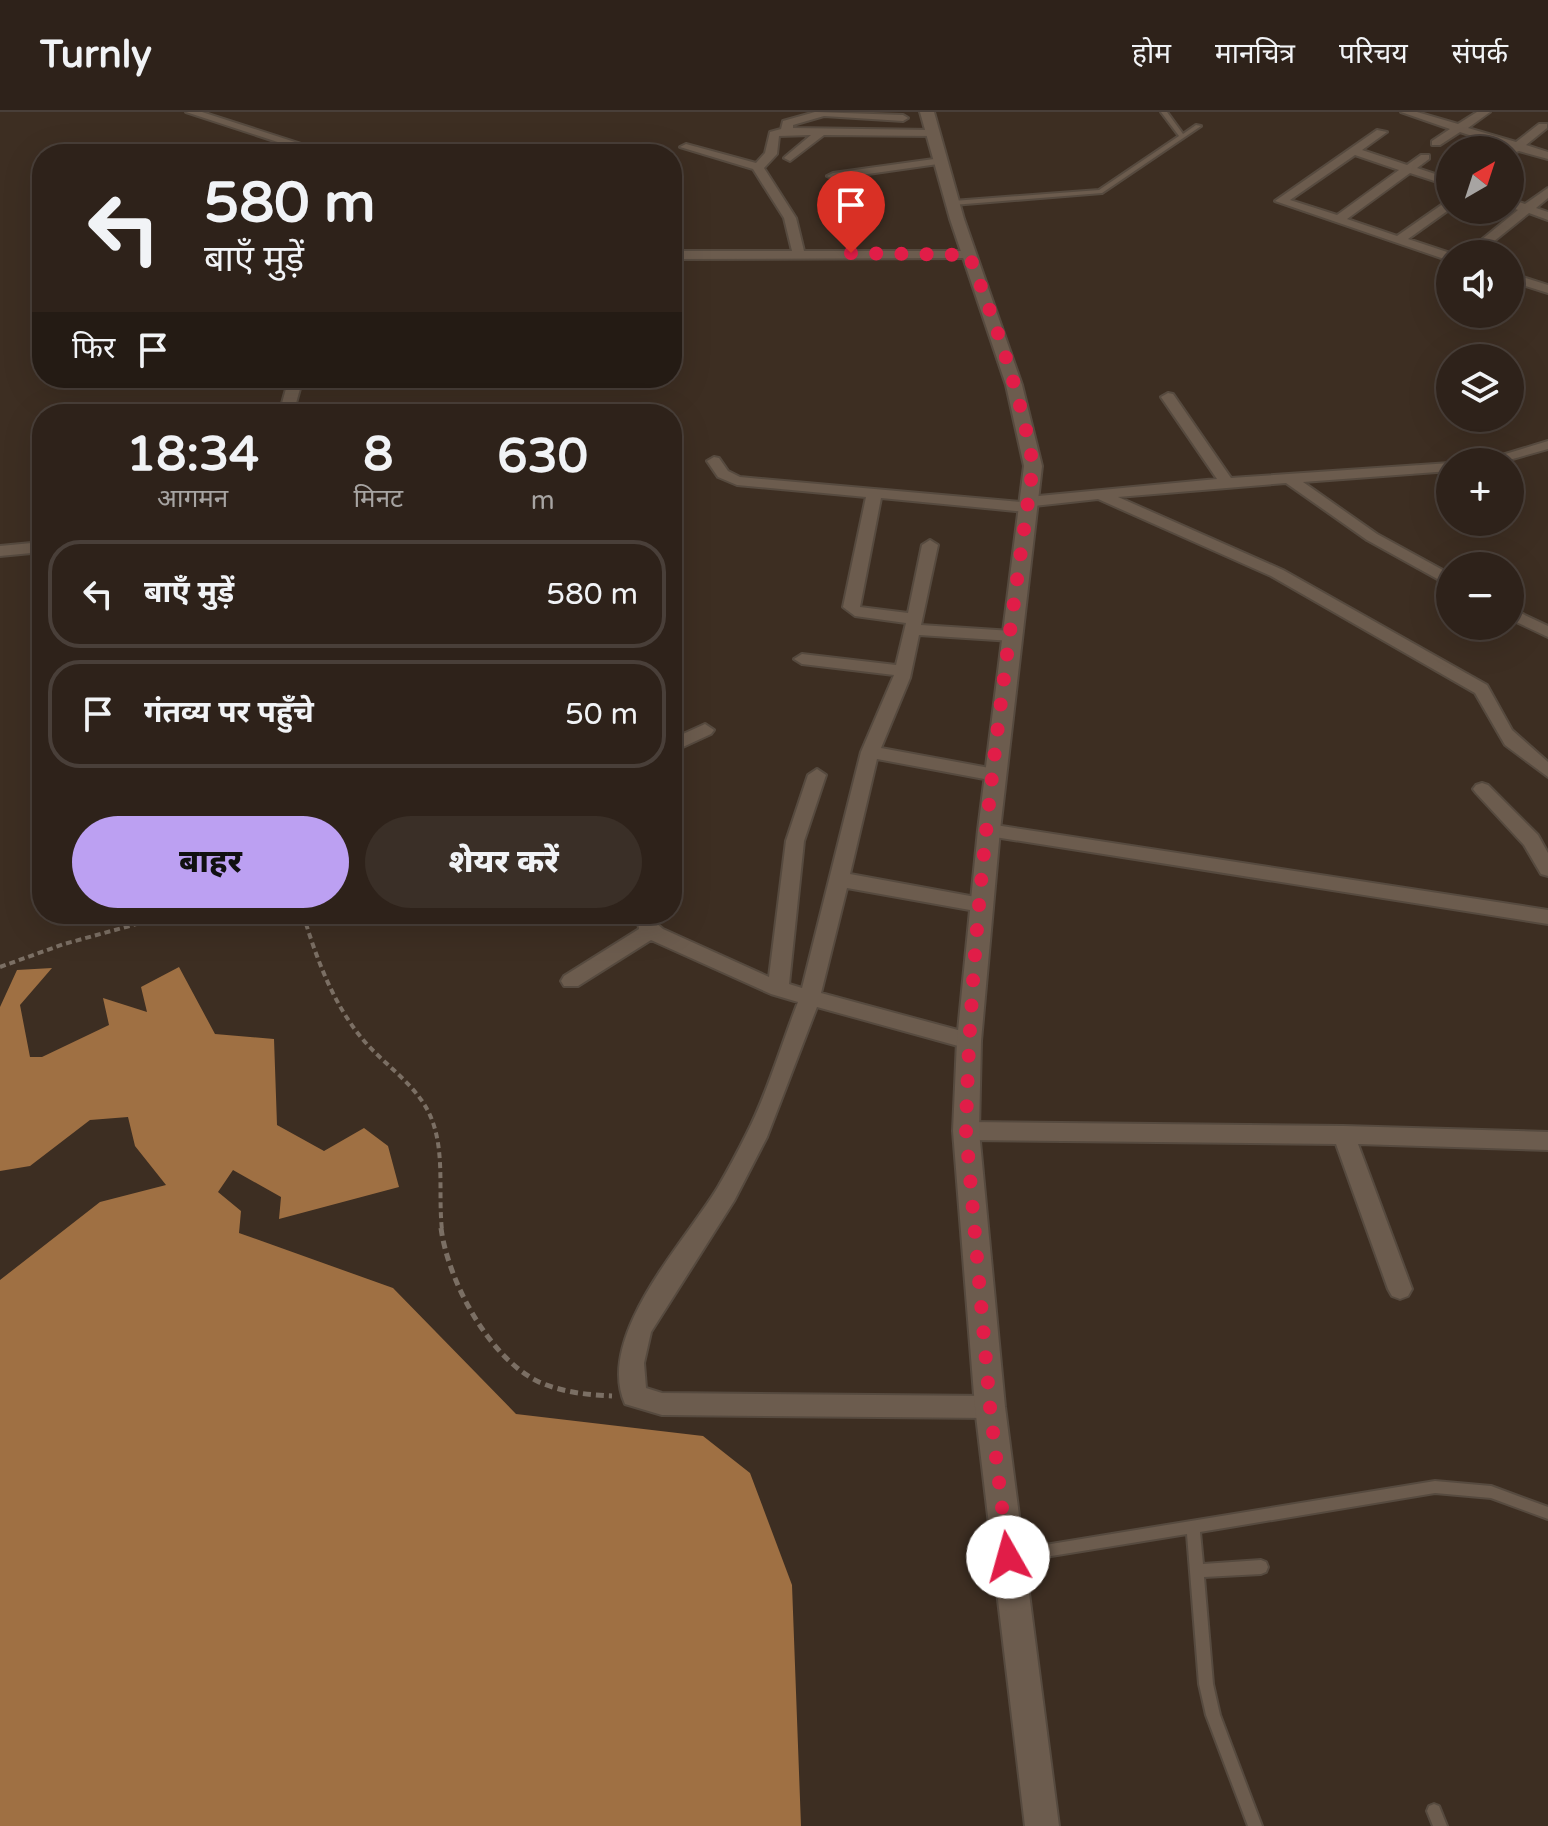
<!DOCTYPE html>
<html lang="hi">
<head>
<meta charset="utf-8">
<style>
  :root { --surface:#2e221a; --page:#3a2f27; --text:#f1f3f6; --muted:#a7a4a2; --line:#493f39; --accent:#bca0f2 }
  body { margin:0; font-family:"Varela Round","Noto Sans Devanagari",sans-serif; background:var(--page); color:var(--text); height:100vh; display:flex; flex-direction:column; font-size:30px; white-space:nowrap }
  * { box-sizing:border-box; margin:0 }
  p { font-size:26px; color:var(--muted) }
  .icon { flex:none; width:44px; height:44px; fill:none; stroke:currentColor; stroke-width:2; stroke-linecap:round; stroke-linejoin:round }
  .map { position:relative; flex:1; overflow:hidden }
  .sheet { position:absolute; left:32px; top:292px; width:650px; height:520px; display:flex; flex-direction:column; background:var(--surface); border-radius:32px; box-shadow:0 8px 32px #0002,0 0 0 2px var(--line) }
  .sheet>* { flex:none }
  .banner { position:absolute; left:32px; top:32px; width:650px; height:244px; border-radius:32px; box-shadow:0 8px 32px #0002,0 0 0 2px var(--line); background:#2e221a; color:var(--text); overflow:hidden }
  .needle { width:52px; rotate:39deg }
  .tools { position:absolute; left:1436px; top:24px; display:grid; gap:16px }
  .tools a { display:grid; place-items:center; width:88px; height:88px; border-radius:50%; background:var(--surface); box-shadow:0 8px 32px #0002,0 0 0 2px var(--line); font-size:40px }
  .pin { position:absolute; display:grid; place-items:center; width:68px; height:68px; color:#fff; margin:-82px -34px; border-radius:50% 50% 50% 0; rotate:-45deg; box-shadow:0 0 8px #0007 }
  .pin .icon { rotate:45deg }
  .me { position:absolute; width:88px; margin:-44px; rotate:353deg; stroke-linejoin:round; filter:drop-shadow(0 0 6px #0008) }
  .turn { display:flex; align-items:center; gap:28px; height:168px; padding:0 40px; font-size:36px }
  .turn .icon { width:104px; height:104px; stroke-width:2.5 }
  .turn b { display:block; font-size:56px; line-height:68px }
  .then { display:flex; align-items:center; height:76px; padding:0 40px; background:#0003; gap:16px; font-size:30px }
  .eta { display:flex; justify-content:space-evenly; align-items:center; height:136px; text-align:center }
  .eta b { font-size:48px; font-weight:800; line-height:56px }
  .cta { display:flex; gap:16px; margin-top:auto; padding:16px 40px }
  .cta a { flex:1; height:92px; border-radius:48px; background:var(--accent); color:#111; font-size:32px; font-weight:800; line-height:92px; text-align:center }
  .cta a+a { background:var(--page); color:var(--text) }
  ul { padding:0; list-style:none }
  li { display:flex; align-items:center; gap:24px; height:108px; margin:0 16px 12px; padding:0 24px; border:4px solid var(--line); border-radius:32px }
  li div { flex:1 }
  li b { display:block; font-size:30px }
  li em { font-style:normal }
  header { display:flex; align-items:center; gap:48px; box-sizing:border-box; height:112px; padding:0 40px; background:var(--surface); border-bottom:2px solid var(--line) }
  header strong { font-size:38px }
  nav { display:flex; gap:44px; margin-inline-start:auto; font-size:28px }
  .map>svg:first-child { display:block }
  .water { fill:#9f7043 }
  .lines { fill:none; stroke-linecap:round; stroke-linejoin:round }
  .lane-casing { stroke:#564a3f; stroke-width:4 }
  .street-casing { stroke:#564a3f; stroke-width:4 }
  .secondary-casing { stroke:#564a3f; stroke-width:4 }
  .path-far1 { stroke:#7b6f64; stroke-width:4; stroke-dasharray:6 4; stroke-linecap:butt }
  .path { stroke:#7b6f64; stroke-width:5; stroke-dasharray:8 5; stroke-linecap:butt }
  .lane { fill:#6c5c4e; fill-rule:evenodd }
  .street { fill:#6c5c4e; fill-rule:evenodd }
  .secondary { fill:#6c5c4e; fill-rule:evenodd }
  .route { stroke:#e11d48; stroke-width:14; stroke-dasharray:0 25.2 }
</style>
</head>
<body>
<header>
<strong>Turnly</strong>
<nav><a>होम</a><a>मानचित्र</a><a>परिचय</a><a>संपर्क</a></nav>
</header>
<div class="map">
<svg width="1548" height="1714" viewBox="0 0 1548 1714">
  <rect width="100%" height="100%" fill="#3d2e22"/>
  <!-- water -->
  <path class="water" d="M179,855L215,922L274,927L277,1013L324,1039L364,1016L388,1034L399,1075L279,1107L281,1085L233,1058L218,1080L241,1099L239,1121L393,1176L516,1302L703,1324L750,1361L792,1473L801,1714H0V1168L100,1090L166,1073L135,1034L128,1005L90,1008L30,1054L0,1059V895L17,858L52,856L20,893L30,945H42L109,913L103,886L147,900L141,875Z"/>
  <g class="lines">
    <defs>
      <path id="lane" d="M1161,0H1167L1183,22L1196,13L1201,14L1102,81L953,93L950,91L953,89L1099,78L1179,24Z
        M1435,1369L1491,1374L1548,1395V1407L1491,1386L1435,1381L1200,1420L1203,1452L1261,1448L1266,1450L1268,1455L1266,1460L1261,1462L1204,1465L1213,1572L1220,1603L1262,1714H1248L1206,1603L1199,1572L1187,1422L1014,1450L1009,1449L1007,1444L1009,1439L1014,1438Z
        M1434,1692L1439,1694L1447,1714H1433L1427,1699L1429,1694Z"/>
      <path id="street" d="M186,0H202L332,42H314Z
        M815,0L903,3L908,6L903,9L824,4L793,13V16L933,18L939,21L933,24L824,23L790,49L784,46L786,44L811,23L779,24L777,42L764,56L796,106L804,139H969L975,143L973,146L672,147V139H792L784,106L753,57L680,35L686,32L756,51L765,41L770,20L781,17L783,9Z
        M1401,0H1417L1458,12L1477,0H1490L1468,16L1516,30L1539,12H1547V16L1526,33L1548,40V47L1519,39L1510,42L1507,38L1509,36L1460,20L1440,33H1432V29L1450,17Z
        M1377,18L1387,20L1362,38L1407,53L1421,43H1429V47L1417,56L1450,67V74L1410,61L1347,107L1397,124L1450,87V97L1408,127L1453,142H1450V149L1275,89ZM1355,43L1399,58L1337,103L1290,88Z
        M941,46L945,47V51L833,67L827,64L833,61Z
        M1548,76V86L1536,96L1548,100V108L1529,101L1478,142H1464L1518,98L1510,95V87L1525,92Z
        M1510,161L1548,173V181L1510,169Z
        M289,266H303L293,302H279Z
        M1168,281L1173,282L1231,366L1450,351V359L1303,370L1377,422L1450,462V474L1367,428L1286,371L1118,385L1283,458L1487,573L1512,618L1548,650V665L1505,633L1475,581L1271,464L1098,387L1034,394L1027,400L881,386L860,495L908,501L922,433L930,428L938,433L921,513L1012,519L1020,524L1012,529L919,523L910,566L881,636L995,657L1004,663L995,669L877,647L850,762L981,786L991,793L981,800L847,776L821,881L969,921L976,923L979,929L976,935L969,937L817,895L767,1025L734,1089L651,1220L644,1251L646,1276L662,1281L990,1284L999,1287L1002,1295L999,1303L990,1306L662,1303L625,1292C595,1224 685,1130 718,1075C728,1058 738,1039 747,1021C768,980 781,933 798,890L771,882L651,828L578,874H564L561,869L564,864L639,817L637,802H657V812L663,817L769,865L786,729L808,663L817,657L826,663L804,729L789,872L802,876L861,640L894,563L802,552L794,547L802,542L896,553L906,511L855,504L843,495L866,385L737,373L718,365L707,349L714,345L719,346L728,359L740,365L1021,390L1028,385L1217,367L1161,285Z
        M1548,329V337L1502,350H1479Z
        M42,430V440L0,444V434Z
        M1510,496L1548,514V525L1510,507Z
        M705,612L714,618L711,622L672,640V627Z
        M1482,671L1488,673L1538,723L1548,741V764L1541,762L1524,733L1476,681L1473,677L1476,673Z
        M989,712L1548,798V812L982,723L980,718L982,713Z
        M966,1010L1344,1014L1548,1020V1038L1358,1032L1412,1177L1408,1184L1400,1187L1392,1184L1388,1177L1336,1032L966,1028L958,1025L955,1019L958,1013Z"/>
      <path id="secondary" d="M920,0H934L964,107L1022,273L1042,354L1000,718L981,929L979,1019L1005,1295L1059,1714H1025L975,1295L953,1019L957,929L978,718L1024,354L1006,273L950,107Z"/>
    </defs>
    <!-- lane casing -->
    <use href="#lane" class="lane-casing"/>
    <!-- street casing -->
    <use href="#street" class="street-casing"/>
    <!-- secondary casing -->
    <use href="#secondary" class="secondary-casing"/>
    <!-- path-far1 -->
    <path class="path-far1" d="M303,802C316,845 332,889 360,924C383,953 419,973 432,1008C445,1042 438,1082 442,1118
      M0,855L64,832L173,802"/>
    <!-- path -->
    <path class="path" d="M441,1116C448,1169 489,1246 539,1270C562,1280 587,1283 612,1284"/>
    <!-- lane -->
    <use href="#lane" class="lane"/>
    <!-- street -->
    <use href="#street" class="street"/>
    <!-- secondary -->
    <use href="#secondary" class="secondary"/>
  </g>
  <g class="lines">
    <!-- route -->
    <path class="route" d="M851,141L969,143C995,210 1021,282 1033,354C1002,572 971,798 966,1019L990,1295L1008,1445"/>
  </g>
</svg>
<div class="tools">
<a><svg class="needle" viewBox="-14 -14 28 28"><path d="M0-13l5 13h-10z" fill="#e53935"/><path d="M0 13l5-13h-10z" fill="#a7a4a2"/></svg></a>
<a><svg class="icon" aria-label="sound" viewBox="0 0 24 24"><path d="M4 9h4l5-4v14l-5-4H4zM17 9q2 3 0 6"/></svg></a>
<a><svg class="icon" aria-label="layers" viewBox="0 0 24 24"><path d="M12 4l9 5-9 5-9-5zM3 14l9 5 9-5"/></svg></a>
<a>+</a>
<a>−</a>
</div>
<div class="pin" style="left:851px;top:141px;background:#d93025"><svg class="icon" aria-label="arrive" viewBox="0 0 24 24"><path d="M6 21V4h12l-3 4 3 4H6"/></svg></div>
<svg class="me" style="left:1008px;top:1445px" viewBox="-20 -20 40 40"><circle r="19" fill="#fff"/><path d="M0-13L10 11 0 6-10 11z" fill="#e11d48"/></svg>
<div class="banner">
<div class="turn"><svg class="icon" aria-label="left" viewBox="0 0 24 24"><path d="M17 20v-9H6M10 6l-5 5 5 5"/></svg><div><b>580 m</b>बाएँ मुड़ें</div></div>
<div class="then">फिर<svg class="icon" aria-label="arrive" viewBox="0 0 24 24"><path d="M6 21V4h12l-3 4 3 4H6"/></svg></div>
</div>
<section class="sheet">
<div class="eta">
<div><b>18:34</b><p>आगमन</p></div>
<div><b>8</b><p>मिनट</p></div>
<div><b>630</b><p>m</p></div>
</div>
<ul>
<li><svg class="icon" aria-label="left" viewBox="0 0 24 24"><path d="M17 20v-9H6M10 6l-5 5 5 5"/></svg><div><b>बाएँ मुड़ें</b></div><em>580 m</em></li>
<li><svg class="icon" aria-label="arrive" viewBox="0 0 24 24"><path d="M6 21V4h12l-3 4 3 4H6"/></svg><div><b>गंतव्य पर पहुँचे</b></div><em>50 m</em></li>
</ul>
<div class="cta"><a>बाहर</a><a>शेयर करें</a></div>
</section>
</div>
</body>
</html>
